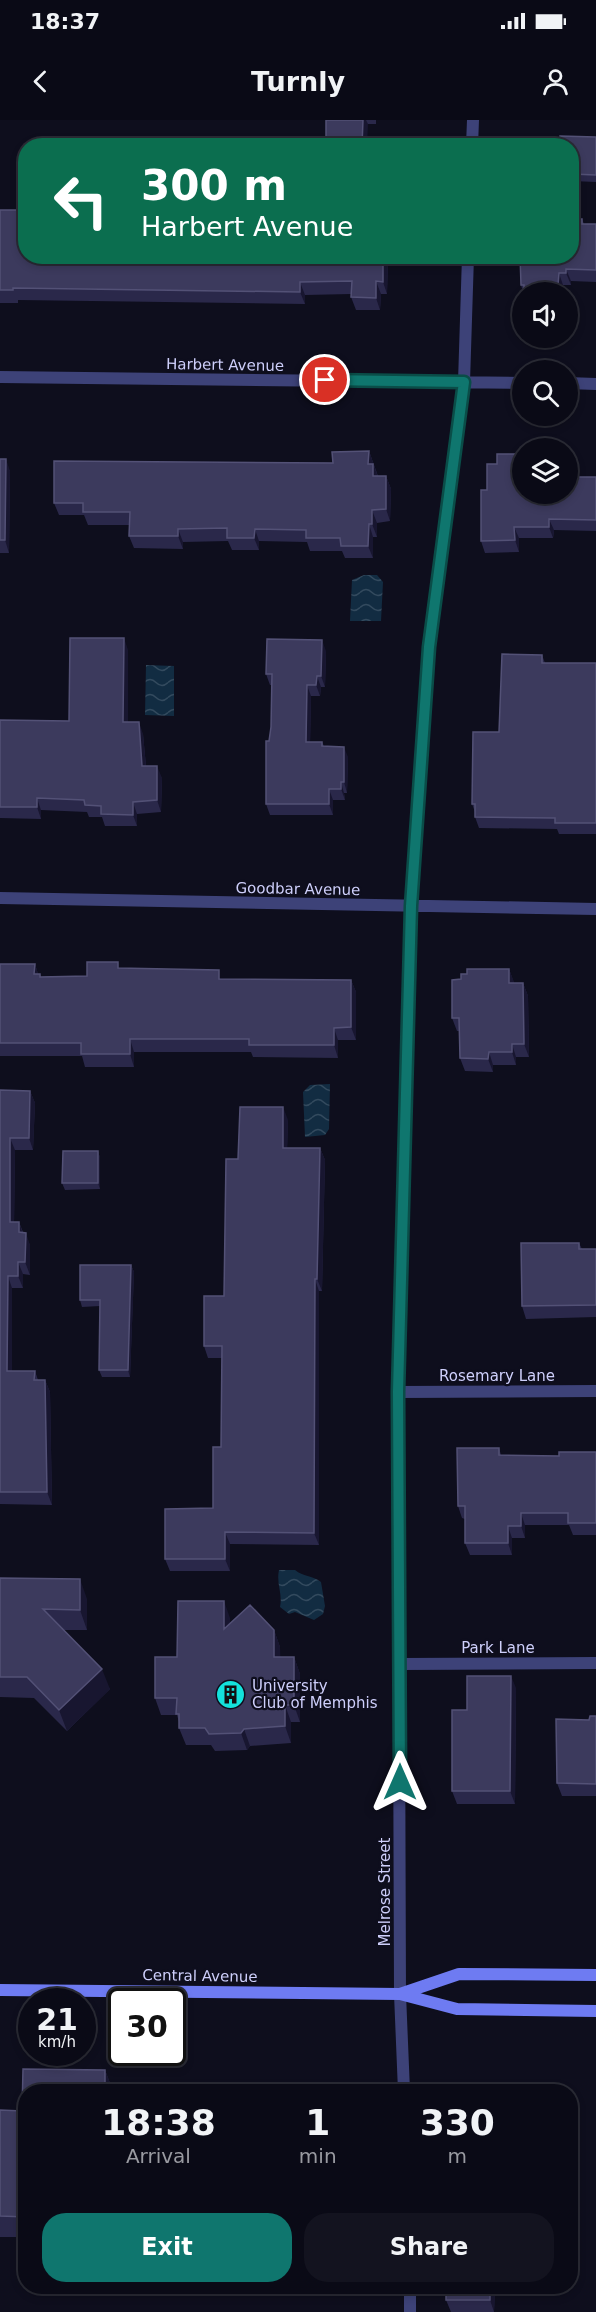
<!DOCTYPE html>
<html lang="en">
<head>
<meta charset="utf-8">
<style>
  :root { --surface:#0a0a16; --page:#13131f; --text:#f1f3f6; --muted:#999aa1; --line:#2a2b35; --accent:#0f766e }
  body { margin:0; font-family:"DejaVu Sans",sans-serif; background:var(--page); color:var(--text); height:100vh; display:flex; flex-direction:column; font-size:22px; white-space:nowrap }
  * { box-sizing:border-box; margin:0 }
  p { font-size:20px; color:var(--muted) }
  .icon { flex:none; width:33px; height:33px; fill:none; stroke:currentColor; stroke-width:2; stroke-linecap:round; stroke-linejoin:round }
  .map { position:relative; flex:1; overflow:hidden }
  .panel { position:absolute; left:18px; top:1964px; width:560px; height:210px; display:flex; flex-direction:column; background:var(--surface); border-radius:24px; box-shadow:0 3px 9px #0003,0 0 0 2px var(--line) }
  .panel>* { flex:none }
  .banner { position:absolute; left:18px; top:18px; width:561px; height:126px; border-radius:24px; box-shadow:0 3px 9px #0003,0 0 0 2px var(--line); background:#0b6e4f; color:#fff; overflow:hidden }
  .fabs { position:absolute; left:512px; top:162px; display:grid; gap:12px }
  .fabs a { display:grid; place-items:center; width:66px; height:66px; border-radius:50%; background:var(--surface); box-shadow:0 3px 9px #0003,0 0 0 2px var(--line); font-size:30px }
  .speed { position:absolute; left:18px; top:1868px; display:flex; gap:12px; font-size:30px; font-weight:700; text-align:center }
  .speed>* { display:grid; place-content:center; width:78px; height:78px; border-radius:50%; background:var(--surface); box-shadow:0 3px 9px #0003,0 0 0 2px var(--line); line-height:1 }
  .speed small { font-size:15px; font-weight:400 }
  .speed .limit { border:3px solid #111; border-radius:9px; background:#fff; color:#111 }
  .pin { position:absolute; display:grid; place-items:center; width:51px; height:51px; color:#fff; margin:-26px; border:3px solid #fff; border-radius:50%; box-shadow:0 2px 6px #0007 }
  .me { position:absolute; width:66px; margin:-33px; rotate:0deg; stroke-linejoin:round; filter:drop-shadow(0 0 4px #0008) }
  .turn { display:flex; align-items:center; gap:21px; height:126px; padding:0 24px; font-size:27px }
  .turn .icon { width:78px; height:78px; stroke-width:2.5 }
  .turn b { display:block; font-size:42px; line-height:51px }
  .eta { display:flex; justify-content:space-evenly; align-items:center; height:102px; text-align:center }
  .eta b { font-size:36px; font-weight:700; line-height:42px }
  .action { display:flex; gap:12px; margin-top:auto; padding:12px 24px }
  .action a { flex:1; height:69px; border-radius:24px; background:var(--accent); color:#fff; font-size:24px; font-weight:700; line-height:69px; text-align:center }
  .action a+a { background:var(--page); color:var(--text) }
  .status { display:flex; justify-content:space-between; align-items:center; height:42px; padding:0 30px; background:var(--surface); direction:ltr }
  .status svg { height:16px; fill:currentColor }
  header { display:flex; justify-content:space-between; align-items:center; height:78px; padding:0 24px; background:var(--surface); font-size:27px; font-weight:700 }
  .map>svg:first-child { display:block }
  .water { fill:url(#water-waves) }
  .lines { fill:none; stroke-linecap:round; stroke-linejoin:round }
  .minor { stroke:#3d4278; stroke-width:12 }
  .secondary { stroke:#6e7bf2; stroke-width:12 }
  .wall { fill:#2a284a }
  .shaded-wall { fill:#181630 }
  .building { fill:#3c3a5d; stroke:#535176; stroke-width:1.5 }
  .route-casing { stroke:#0a4d48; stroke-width:15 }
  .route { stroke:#0f766e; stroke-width:10 }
  .labels { text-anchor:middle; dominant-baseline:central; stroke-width:4.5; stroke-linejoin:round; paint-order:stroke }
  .street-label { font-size:15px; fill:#cecffb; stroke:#0e0e1d }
  .poi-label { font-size:15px; fill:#cecffb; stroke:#0e0e1d; text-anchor:start }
</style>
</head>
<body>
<div class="status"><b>18:37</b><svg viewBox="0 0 49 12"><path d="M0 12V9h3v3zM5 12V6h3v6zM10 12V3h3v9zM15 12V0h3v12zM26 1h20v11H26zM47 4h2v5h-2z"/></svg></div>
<header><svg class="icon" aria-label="back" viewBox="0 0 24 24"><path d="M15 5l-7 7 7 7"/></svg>Turnly<svg class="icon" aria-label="person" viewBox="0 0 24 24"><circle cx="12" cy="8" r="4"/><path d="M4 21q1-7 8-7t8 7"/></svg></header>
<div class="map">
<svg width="596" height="2192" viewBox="0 0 596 2192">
  <defs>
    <pattern id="water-waves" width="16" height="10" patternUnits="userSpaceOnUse" patternTransform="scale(1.5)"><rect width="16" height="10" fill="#122c42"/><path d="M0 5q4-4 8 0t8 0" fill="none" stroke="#334a5e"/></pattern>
  </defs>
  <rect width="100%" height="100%" fill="#0e0e1d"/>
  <!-- water -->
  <path class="water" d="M364,455H377L383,462L381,501H350L352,460Z
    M146,545L174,546V596L145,595Z
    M330,964L329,1009L325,1015L305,1017L303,972L310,965Z
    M279,1450H295C303,1457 312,1455 321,1462L325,1486L323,1494L314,1500L295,1492L289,1494L280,1487C283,1474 276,1464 279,1450Z"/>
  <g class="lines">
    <!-- minor -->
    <path class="minor" d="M472,26L473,0
      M0,257L522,263
      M567,263L596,264
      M0,778L596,789
      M398,1272L596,1271
      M400,1544L596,1543
      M404,1971L400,1874L398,1272L411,786L429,527L464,262L468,136
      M410,2192V2166"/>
    <!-- secondary -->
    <path class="secondary" d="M0,1870L400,1874L457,1889L596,1891
      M400,1874L459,1854L596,1855"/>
  </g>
  <!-- wall -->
  <path class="wall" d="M326,0H376V4H368L326,19Z
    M596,17V62L572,61V26L560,22Z
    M0,90L26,136H388L387,174H381L380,190H356L351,177V174L305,175V184L18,180V183H0Z
    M582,99L584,104H596V162L571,161V165H563V172H523L521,165Z
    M369,331L378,356H386L391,369L390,401L377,403V417H373V438H345L342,431H310L307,422L259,421V430H232L228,421L183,422V429L134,428L129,416L130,405H88L84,395H59L54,383L333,343Z
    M0,339L10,351L9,433H0Z
    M596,357V411L554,410L553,418H519V432L485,433L481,421L522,374Z
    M128,530V602L143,614L146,646L162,658L161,692L137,694V706H105L102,697H89L87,692L41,690V699L0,698V600L69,601Z
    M326,531L325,567H321L320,576H311L310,622H322L324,626L348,637L347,673H344L345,680H333V695H270L266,684L269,621L271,607L272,565H270L266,554Z
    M542,535L545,543H596V714H559L557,709L479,708L475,697V692L472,684L499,612Z
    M0,844H35L38,854H40L41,857L87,856L120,848L222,859L351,860L356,872V920H338V938L253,937L251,932H134V947H85L82,936H0Z
    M509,849L514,863H523L528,876L529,937H516V945H493V952L465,951L460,938L459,911H457L452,898L467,854Z
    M0,970L30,971L35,983L33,1030H15L14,1102H19L23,1112L30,1125V1155L23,1154V1168H12V1251H35L38,1260H45L50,1272L52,1385L0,1384Z
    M288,1000L287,1028H320L325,1040L322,1171H319V1425L230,1424V1451H170L165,1439L213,1388L221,1327L222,1238H208L204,1226L224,1176L238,1039Z
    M98,1031L100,1038V1069L65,1070L62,1063Z
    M579,1123L582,1129H596V1197L526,1199L522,1186Z
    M131,1145L134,1152L130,1257H102L99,1250L100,1186L82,1187L80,1180Z
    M499,1328L501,1335L559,1336L596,1332V1415H573L569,1405H525V1418H512V1435H470L465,1423V1399L462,1398L458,1386Z
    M0,1458L87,1479V1510H64L110,1569L67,1611L34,1578L0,1577Z
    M230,1498V1503L274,1510L280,1527V1537H294L300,1554V1602H291V1623L250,1626L247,1630L215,1631L211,1625H186L179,1608V1602L177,1595H161L155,1578L177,1537Z
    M516,1568L515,1684H457L452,1671L467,1590Z
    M596,1596V1676H562L557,1663L589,1600Z
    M23,1949L105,1950L113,1971H26V2117H0V1990L22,1991Z
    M495,2166L494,2192H451L446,2180Z"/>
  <!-- shaded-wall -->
  <path class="shaded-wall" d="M363,0H366L368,4L367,26H362Z
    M383,136H388L387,174L383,162Z
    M566,149L571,161V165L566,153Z
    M559,153L563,165V172H561L558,165Z
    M376,161L381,174L380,190L376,178Z
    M300,162L305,175V184L300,172Z
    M369,331L378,357L377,369L368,344Z
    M6,339L10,351L9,433L5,420Z
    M386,356L391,369L390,401L386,389Z
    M372,390L377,403V417L372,404Z
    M549,399L554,410L553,418L549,407Z
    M369,404L373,417V438L368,426Z
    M514,407L519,418V432L515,420Z
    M178,409L183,422V429L178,416Z
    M255,409L259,421V430L254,418Z
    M124,518L128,530V614L123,602Z
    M322,520L326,531L325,567L321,556Z
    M317,556L321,567L320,576L316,565Z
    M307,565L311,576L310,633L306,622Z
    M139,602L143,614L147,658L142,646Z
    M344,627L348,637L347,673L344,662Z
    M157,646L162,658L161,692L157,680Z
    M341,662L344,673L345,680L341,669Z
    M329,669L333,680V695L329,684Z
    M37,678L41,690V699L37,687Z
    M133,682L137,694V706L133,695Z
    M35,844L39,857L34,854Z
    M509,849L514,862V875L509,863Z
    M351,860L356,872V920L351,907Z
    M523,863L528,876L529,937L524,924Z
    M334,908L338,920V938L334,925Z
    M130,919L134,932V947L130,934Z
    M512,924L516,937V945L512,932Z
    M489,932L493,945V952L488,939Z
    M30,971L35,983L33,1030L29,1018Z
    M283,987L288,1000L287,1040L283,1028Z
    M10,1018L15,1030L14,1114L10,1102Z
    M320,1028L325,1040L322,1171L317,1159Z
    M98,1031L100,1038V1069L98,1063Z
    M19,1102L23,1114L19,1112Z
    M26,1113L30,1125V1155L25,1142Z
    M18,1142L23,1154V1168L18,1156Z
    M131,1145L134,1152L130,1257L128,1250Z
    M8,1156L12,1168V1263L7,1251Z
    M315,1159L319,1171V1425L314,1413Z
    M45,1260L50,1272L52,1385L47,1372Z
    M521,1393L525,1405V1418L521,1406Z
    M508,1406L512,1418V1435L508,1423Z
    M225,1412L230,1424V1451L225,1439Z
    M80,1459L87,1479V1510L80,1490Z
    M224,1481L230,1498V1526L224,1509Z
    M274,1510L280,1527L281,1554L274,1537Z
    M294,1537L300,1554V1602L294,1585Z
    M102,1549L110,1569L67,1611L59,1590Z
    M511,1556L516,1568L515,1684L510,1671Z
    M285,1585L291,1602V1623L285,1606Z
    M244,1609L250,1626L247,1630L241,1613Z
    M105,1950L113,1971H105Z
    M490,2166H495L494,2192L490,2180Z"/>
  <!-- building -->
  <path class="building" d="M326,0H363L362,26H286V19H326Z
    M560,16L596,17V55L572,54V26H538V22H560Z
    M0,90H26V136H383V162L376,161V178L351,177L352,161L300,162V172L13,168V170H0Z
    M572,99H582V104H596V150L566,149V153H559L558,165H551V172H524V165H521L520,136H572Z
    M369,331L368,344H373V356H386V389L372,390V404H369L368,426H341L340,418H306V410L255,409L254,418H227V408L178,409V416H129L130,392H83V383H54V341L333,343L332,332Z
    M497,334H522V374H567V357H596V400L549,399V407H514L515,420L481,421V370H487V344H497Z
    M0,339H6L5,420H0Z
    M70,518H124L123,602H139L142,646H157V680L133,682V695L101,694V686L85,685L84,680L37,678V687H0V600L69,601Z
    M267,519L322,520L321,556H317L316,565H307L306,622H322V626L344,627V662H341V669H329V684H266V621H269L271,607L272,554H266Z
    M502,534L542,535V543H596V703H555V698L475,697V684H472L473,612H499Z
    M87,842H118V848L219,850V859L351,860V907L334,908V925H249V919H130V934H81V923H0V844H35L34,854H40V857L87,856Z
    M467,849H509V863H523L524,924H512V932H489L488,939L460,938L459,898H452V860L461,859V854H467Z
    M0,970L30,971L29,1018H10V1102H19V1112L26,1113L25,1142H18V1156H8L7,1251H35L34,1260H45L47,1372H0Z
    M240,987H283V1028H320L317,1159H315L314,1413L225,1412V1439H165V1389L213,1388V1327H221L222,1226H204V1176H224L226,1039H238Z
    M63,1031H98V1063H62Z
    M521,1123H579V1129H596V1185L522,1186Z
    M80,1145H131L128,1250H99L100,1180H80Z
    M457,1328H499V1335L559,1336V1332H596V1403H568V1393H521V1406H508V1423H465V1386H458Z
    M0,1458L80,1459V1490L43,1489L102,1549L59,1590L27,1557H0Z
    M178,1481H224V1509L250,1485L274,1510V1537H294V1585H285V1606L244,1609L241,1613L209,1614L205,1608H179V1594H176L177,1578H155V1537H177Z
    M467,1556H511L510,1671H452V1590H467Z
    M590,1596H596V1664L557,1663L556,1599L589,1600Z
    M23,1949L105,1950V1971H26V2097L0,2096V1990L22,1991Z
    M446,2166H490V2180H446Z"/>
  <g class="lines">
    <defs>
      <path id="route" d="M325,260L464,262L429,527L411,786L398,1272L400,1662"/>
    </defs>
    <!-- route casing -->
    <use href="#route" class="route-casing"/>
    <!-- route -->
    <use href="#route" class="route"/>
  </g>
  <!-- icons -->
  <defs>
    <symbol id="building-disc" viewBox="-11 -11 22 22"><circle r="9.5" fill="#14e2dc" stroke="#0e0e1d"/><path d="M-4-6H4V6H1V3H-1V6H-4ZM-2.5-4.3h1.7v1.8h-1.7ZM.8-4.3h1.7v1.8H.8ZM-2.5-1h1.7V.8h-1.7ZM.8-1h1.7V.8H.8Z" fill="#111"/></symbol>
  </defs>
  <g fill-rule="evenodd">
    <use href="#building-disc" x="214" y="1558" width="33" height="33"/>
  </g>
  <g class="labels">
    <!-- street labels -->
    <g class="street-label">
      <text transform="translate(225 245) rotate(1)">Harbert Avenue</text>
      <text transform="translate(298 769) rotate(1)">Goodbar Avenue</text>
      <text x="497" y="1256">Rosemary Lane</text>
      <text x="498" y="1528">Park Lane</text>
      <text transform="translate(385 1772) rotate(-90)">Melrose Street</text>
      <text transform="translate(200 1856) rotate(1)">Central Avenue</text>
    </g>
    <!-- poi labels -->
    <g class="poi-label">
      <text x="252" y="1566">University<tspan x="252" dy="17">Club of Memphis</tspan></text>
    </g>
  </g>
</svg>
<div class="fabs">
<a><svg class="icon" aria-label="sound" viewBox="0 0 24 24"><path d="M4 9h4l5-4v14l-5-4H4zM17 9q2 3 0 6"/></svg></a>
<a><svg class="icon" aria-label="search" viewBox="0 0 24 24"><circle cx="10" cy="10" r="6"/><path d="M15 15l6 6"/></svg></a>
<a><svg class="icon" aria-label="layers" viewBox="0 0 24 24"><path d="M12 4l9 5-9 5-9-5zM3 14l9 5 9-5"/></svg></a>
</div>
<div class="speed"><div>21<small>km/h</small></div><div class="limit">30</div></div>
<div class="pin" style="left:325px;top:260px;background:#d93025"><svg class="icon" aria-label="arrive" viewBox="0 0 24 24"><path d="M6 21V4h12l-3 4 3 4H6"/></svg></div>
<svg class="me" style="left:400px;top:1662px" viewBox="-20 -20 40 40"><path d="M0-17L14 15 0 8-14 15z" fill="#0f766e" stroke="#fff" stroke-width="4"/></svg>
<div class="banner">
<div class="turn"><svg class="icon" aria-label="left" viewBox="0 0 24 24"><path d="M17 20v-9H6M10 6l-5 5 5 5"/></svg><div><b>300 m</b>Harbert Avenue</div></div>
</div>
<section class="panel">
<div class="eta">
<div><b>18:38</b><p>Arrival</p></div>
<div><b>1</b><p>min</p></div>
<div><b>330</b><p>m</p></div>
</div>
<div class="action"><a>Exit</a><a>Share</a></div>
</section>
</div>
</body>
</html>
